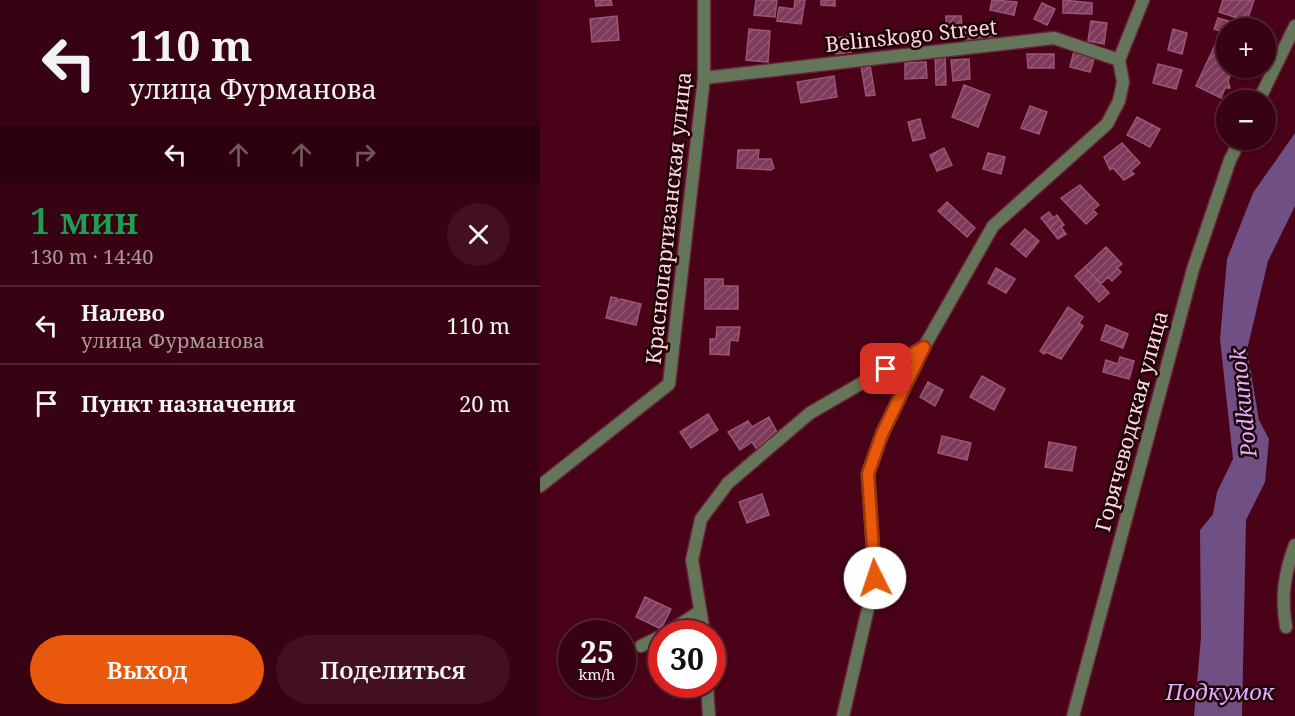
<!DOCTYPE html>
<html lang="ru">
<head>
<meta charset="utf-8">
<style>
  :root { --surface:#370211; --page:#42101f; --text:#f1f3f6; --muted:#aa979f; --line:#512431; --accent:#ea580c }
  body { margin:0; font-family:"Noto Serif",serif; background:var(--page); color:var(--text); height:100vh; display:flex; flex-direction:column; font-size:22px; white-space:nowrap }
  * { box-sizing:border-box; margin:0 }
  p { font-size:20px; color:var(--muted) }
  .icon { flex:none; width:33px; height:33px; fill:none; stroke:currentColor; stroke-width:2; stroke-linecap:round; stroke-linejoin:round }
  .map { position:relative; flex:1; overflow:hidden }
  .sheet { display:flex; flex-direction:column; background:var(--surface); width:540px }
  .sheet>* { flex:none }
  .guide { background:#370211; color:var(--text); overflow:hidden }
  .tools { position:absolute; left:676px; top:18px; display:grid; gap:12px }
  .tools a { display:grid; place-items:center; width:60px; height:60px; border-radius:50%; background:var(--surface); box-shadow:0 2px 4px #0004,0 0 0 2px var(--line); font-size:30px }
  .speed { position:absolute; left:18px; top:620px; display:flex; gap:12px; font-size:30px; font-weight:700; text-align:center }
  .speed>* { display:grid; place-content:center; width:78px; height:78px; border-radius:50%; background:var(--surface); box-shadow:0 2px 4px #0004,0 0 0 2px var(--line); line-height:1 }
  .speed small { font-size:15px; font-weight:400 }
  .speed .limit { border:9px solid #d22; background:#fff; color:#111 }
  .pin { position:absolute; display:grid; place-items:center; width:51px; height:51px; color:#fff; margin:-26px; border-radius:12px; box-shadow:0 3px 9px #0006 }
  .me { position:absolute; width:66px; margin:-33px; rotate:356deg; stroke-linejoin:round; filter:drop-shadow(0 0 4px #0008) }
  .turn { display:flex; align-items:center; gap:21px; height:126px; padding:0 30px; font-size:27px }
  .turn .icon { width:78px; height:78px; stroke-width:2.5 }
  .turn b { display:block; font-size:42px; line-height:51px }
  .lanes { display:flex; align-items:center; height:57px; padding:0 30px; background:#0003; justify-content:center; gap:30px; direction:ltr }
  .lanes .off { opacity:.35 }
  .round { display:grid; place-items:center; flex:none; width:63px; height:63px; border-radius:32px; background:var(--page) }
  .head { display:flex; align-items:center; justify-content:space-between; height:102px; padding:0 30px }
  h1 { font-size:36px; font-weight:600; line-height:45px; color:#1e9e55 }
  .button { display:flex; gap:12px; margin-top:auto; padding:12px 30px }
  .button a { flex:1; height:69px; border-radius:36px; background:var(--accent); color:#fff; font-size:24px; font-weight:600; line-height:69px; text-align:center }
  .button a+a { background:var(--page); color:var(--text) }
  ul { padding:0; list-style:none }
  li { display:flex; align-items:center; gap:18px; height:78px; padding:0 30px; border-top:2px solid var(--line) }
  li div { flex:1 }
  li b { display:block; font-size:22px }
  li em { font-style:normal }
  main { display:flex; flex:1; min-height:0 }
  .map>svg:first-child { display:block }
  .water { fill:#704f84 }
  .building { fill:url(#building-hatch); stroke:#9b5575; stroke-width:1.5 }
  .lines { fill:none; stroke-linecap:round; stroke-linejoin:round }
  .street-casing { stroke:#662436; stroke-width:15 }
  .street { stroke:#657559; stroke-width:12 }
  .route-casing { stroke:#983908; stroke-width:15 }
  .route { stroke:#ea580c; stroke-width:10 }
  .labels { text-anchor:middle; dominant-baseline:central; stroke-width:5; stroke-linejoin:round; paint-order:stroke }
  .street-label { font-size:21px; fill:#fdd8db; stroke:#1f0308 }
  .water-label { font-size:22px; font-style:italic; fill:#dfaefe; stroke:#1f0308 }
</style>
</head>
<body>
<main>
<section class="sheet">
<div class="guide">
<div class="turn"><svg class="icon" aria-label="left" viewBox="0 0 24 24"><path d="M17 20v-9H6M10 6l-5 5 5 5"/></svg><div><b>110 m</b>улица Фурманова</div></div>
<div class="lanes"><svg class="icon" aria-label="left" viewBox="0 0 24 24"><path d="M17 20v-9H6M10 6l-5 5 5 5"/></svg><svg class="icon off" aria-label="ahead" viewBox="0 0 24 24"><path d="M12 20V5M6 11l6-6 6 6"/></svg><svg class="icon off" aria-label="ahead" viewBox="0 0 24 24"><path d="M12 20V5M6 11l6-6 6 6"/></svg><svg class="icon off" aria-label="right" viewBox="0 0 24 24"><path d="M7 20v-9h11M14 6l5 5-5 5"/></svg></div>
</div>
<div class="head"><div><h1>1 мин</h1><p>130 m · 14:40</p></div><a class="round"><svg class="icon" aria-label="close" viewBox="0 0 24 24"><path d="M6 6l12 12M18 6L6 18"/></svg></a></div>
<ul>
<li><svg class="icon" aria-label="left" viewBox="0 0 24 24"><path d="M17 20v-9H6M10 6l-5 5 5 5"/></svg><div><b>Налево</b><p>улица Фурманова</p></div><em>110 m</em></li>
<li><svg class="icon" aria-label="arrive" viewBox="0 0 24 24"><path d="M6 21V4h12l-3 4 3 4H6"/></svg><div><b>Пункт назначения</b></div><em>20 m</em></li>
</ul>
<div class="button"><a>Выход</a><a>Поделиться</a></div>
</section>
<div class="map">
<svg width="755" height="716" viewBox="0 0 755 716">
  <defs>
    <pattern id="building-hatch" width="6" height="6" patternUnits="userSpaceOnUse" patternTransform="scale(1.5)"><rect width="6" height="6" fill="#7e3a5b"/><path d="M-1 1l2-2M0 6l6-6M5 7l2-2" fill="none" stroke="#915672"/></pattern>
  </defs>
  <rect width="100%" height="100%" fill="#490217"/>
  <!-- water -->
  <path class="water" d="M755,133V206L728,261L707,350L719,420L729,439L725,482L706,520L702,716H654L661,637L660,530L673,514L677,492L693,459L680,339L687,259L713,193Z"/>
  <!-- building -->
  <path class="building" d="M55,0H71L72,5L56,6Z
    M216,0H237L235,17L214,15Z
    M255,0H265L261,24L237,21L239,7L254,9Z
    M281,0H295V6L281,5Z
    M452,0L477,2L474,15L450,10Z
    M523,0L552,3V14L523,13Z
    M683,0H714L707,21L679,12Z
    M502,3L515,9L507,25L494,19Z
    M77,16L79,40L52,42L50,19Z
    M406,16H421L422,25H406Z
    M678,18L695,23L693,28H687V33L674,29Z
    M551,21L567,23L564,44L548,41Z
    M452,26L454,39L426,43L425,30Z
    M209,29L230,31L228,62L206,60Z
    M633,29L647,33L642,54L628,50Z
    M309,36L311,52L296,54L294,38Z
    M677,41L687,45V68H698L692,71L688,81L690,88H685L681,98L656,86Z
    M534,51L555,56L550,72L530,67Z
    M487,54H514V68H488Z
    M395,55H405L406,85H396Z
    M429,59L430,79L413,81L411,60Z
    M386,62L387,78L365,79V63Z
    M618,64L642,70L636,89L613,83Z
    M330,65L335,95L326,96L321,66Z
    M294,76L297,97L261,103L257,82Z
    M424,85L450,95L438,127L412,117Z
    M490,106L507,112L499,134L481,128Z
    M597,117L620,129L610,147L587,135Z
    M380,119L385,138L373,141L368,122Z
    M582,143L600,163L591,171L594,174L584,180L573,168L570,170L564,157Z
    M404,148L412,165L397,171L390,155Z
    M198,150H219L218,159H231L234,168L231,170L197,168Z
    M448,153L465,157L461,174L443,169Z
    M540,185L559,205L553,210L557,214L546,224L521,198Z
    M407,202L435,228L427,237L398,211Z
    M509,212L513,218L517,215L524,225L521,227L526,234L518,239L501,218Z
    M485,229L499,241L486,257L471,244Z
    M566,247L582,264L577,268L581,272L572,281L568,277L561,284L545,267Z
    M545,267L569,293L559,302L535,276Z
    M456,268L475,279L466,293L448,283Z
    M165,279H183V286H198V309H165Z
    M71,297L77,298L76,301L81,299L101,304L96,325L66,318Z
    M528,307L543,317L539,323L543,326L521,359L506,352L504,354L500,351Z
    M566,325L588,334L583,348L561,340Z
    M177,327H200L198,341L190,340L189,355L170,354V339H176Z
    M580,357L594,361L589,379L563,372L566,360L578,364Z
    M442,376L465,389L454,410L430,397Z
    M388,382L403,390L395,406L380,397Z
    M168,414L178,430L151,448L140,432Z
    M229,417L241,440L220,454L212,442L200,450L188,432L208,421L212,427Z
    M402,436L431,443L427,460L398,453Z
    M509,442L536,447L532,471L505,467Z
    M222,494L229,515L207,523L199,502Z
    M105,597L131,609L121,629L96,617Z"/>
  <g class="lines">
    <defs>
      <path id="street" d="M164,78L514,38L579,60
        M719,100L755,26
        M0,486L129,384L164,78V0
        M746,627C741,598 744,574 755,545
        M127,633L159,612
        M164,633L152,560L161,519L188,483L270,413L384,347
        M101,646L122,636
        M167,684L169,716
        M303,716L335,578L328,474L342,434L384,347L453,226L567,124L579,101L583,82L579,60L603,0
        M533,716L653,269L690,160L700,140"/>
    </defs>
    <!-- street casing -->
    <use href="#street" class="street-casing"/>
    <!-- street -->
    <use href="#street" class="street"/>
  </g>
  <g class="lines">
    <defs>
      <path id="route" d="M335,578L328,474L342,434L384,347L346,369"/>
    </defs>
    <!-- route casing -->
    <use href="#route" class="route-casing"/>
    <!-- route -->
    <use href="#route" class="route"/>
  </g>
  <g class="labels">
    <!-- street labels -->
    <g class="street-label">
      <text transform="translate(371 35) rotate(-6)">Belinskogo Street</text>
      <text transform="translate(128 218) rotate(-84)">Краснопартизанская улица</text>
      <text transform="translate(591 421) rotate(-75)">Горячеводская улица</text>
    </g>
    <!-- water labels -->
    <g class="water-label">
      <text transform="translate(702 403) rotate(-96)">Podkumok</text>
      <text x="680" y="691">Подкумок</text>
    </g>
  </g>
</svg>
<div class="tools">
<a>+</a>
<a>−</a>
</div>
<div class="speed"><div>25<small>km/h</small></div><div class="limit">30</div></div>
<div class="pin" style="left:346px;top:369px;background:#d93025"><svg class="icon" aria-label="arrive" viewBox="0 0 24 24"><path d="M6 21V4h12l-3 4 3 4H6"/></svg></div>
<svg class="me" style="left:335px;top:578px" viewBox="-20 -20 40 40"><circle r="19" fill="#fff"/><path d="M0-13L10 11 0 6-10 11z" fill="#ea580c"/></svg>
</div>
</main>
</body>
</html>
